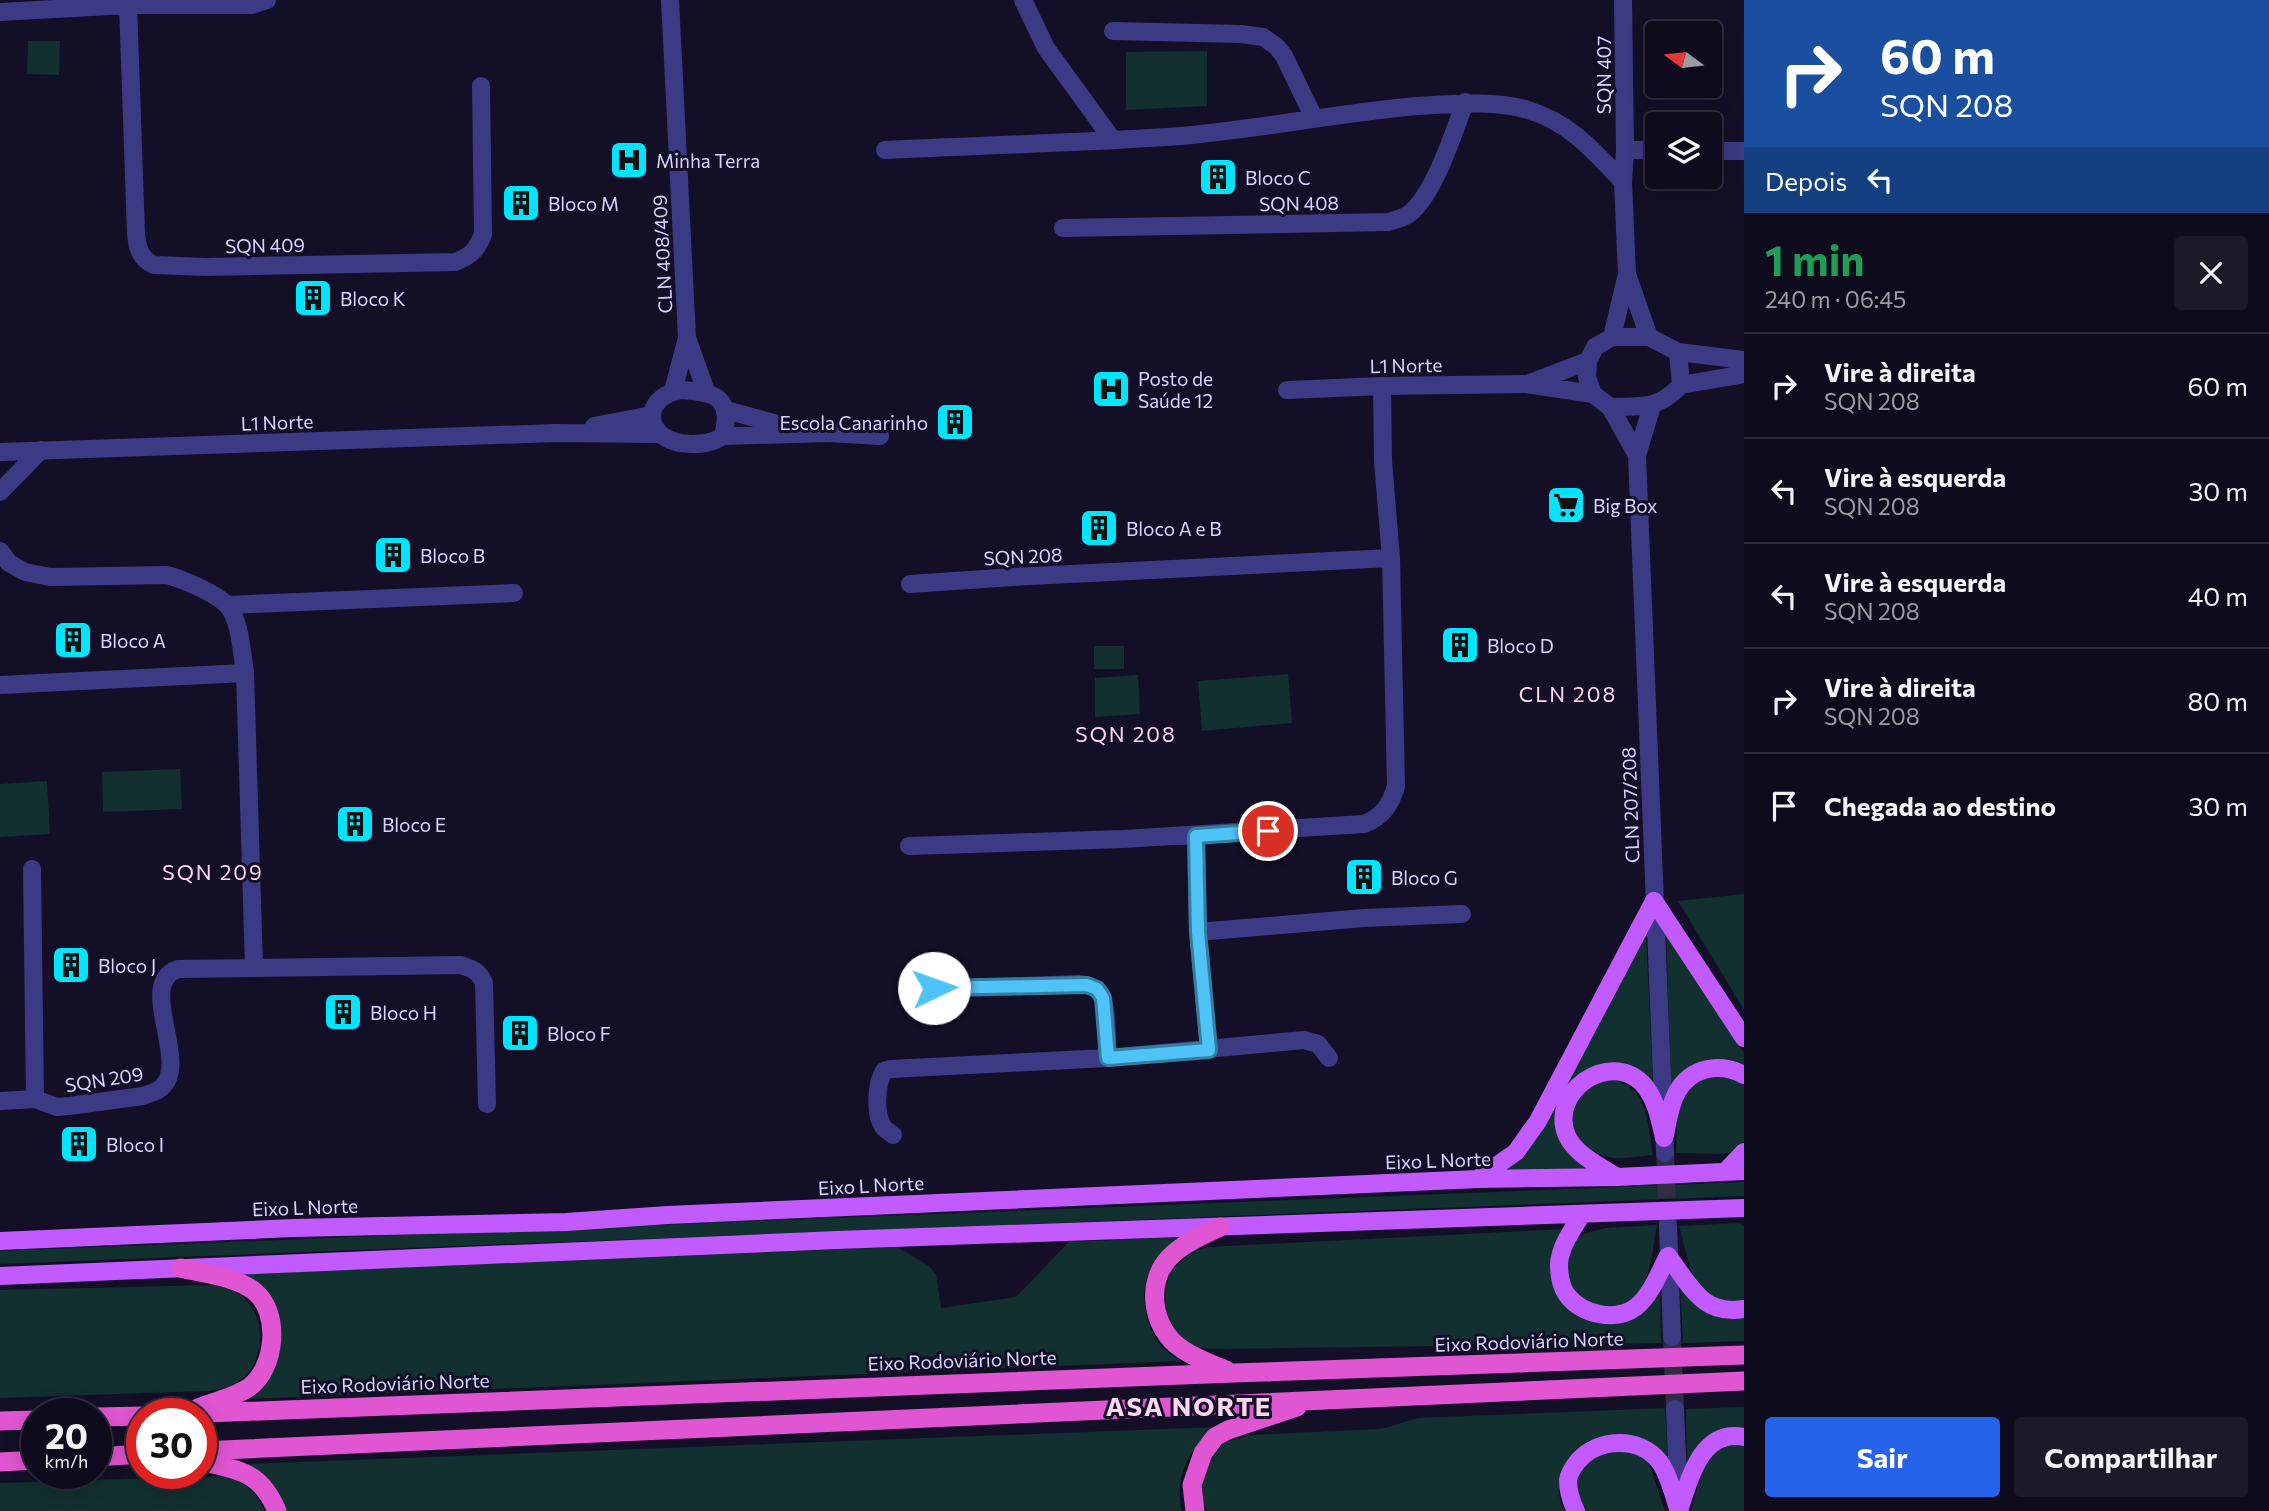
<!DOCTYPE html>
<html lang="pt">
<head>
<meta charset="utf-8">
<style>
  :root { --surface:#0e0b1c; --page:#1c1929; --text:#f1f3f6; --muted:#9b9ba3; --line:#2e2b3b; --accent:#2563eb }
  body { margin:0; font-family:Commissioner,sans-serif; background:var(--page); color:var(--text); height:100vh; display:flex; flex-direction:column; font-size:26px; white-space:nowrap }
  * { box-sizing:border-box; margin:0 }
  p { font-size:23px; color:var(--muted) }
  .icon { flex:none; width:38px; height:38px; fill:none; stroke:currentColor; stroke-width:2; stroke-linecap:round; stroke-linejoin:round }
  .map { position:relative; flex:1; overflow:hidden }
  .drawer { display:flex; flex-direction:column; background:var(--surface); width:525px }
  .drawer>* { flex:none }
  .guide { background:#1a4fa0; color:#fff; overflow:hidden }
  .needle { width:46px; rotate:285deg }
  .tools { position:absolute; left:1645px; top:21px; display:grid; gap:14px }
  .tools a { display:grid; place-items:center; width:77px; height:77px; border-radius:7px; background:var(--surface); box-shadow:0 4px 18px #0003,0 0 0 2px var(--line); font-size:35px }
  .speed { position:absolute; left:21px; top:1398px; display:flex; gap:14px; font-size:35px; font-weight:700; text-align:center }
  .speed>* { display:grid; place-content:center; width:91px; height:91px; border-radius:50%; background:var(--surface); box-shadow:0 4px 18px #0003,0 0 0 2px var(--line); line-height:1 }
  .speed small { font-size:18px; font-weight:400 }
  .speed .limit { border:10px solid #d22; background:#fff; color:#111 }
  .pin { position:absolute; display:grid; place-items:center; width:60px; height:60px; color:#fff; margin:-30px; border:4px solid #fff; border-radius:50%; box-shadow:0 2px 7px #0007 }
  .me { position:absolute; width:77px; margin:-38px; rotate:87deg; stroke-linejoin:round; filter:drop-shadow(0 0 5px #0008) }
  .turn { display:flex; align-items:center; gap:24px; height:147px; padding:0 21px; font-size:32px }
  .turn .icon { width:91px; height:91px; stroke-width:2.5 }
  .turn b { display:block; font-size:49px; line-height:60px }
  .then { display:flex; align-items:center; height:66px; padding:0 21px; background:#0003; gap:14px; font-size:26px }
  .round { display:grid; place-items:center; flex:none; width:74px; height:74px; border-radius:7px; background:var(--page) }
  .summary { display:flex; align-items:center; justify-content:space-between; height:119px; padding:0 21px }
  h1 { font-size:42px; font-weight:700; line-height:52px; color:#1e9e55 }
  .primary-button { display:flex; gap:14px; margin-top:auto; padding:14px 21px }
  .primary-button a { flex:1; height:80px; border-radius:7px; background:var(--accent); color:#fff; font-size:28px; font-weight:700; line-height:80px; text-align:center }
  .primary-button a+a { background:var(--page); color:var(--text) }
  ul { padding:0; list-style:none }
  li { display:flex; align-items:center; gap:21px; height:105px; padding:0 21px; border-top:2px solid var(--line) }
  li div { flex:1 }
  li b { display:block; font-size:26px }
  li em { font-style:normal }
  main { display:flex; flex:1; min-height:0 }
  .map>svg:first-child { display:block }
  .green { fill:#12302f }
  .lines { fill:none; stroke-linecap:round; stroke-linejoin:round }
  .tertiary-tunnel { stroke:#312d47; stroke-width:18; stroke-dasharray:18 9; stroke-linecap:butt }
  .minor { stroke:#3d3a85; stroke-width:18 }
  .tertiary { stroke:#3d3a85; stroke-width:18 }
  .primary { stroke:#c25bff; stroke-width:18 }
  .trunk { stroke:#e055d1; stroke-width:19 }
  .route-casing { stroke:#337fa1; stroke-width:18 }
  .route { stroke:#4fc3f7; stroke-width:12 }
  .labels { text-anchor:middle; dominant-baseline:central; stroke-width:6; stroke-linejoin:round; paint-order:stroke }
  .street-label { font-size:19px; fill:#d9d4ff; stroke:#130f26 }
  .poi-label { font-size:19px; fill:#d9d4ff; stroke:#130f26; text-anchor:start }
  .neighbourhood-label { font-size:21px; letter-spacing:2px; fill:#ffd6f0; stroke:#130f26 }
  .district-label { font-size:26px; font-weight:bold; letter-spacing:2px; fill:#ffd6f0; stroke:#130f26 }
</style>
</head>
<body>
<main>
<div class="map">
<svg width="1744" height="1511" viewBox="0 0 1744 1511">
  <rect width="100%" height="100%" fill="#130f26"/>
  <!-- green -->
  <path class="green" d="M28,41H60L59,75L27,74Z
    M1207,51V106L1126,110V52Z
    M1094,646H1124V669H1094Z
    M1288,674L1292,723L1202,731L1198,681Z
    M1138,675L1140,714L1095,717V678Z
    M180,769L182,809L103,812L102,772Z
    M47,781L50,834L0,837V784Z
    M1744,894V1010L1678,901Z
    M1666,931L1744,1053V1070L1671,1086Z
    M1646,934L1653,1085L1610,1066L1558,1112L1593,1168L1498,1171Z
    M1729,1075L1744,1083V1141L1731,1152L1722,1154L1676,1153L1678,1102L1689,1087L1704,1076Z
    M1606,1079C1649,1083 1647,1122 1653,1155C1641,1156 1627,1159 1615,1158C1590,1156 1562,1132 1572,1105C1578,1091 1593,1085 1606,1079Z
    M1744,1182V1196L0,1264V1251Z
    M1738,1223L1744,1225V1303C1692,1310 1690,1264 1679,1226Z
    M1657,1225C1651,1253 1652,1297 1619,1306C1610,1309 1600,1311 1592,1306C1584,1303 1577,1294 1570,1288L1566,1259L1576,1240L1584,1234L1605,1228Z
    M1567,1229L1559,1298C1573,1314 1587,1324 1610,1323L1660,1286L1661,1343L1211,1349C1204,1348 1196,1347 1189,1344C1178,1338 1170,1325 1167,1314C1160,1280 1175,1257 1208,1247Z
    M1179,1237C1168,1247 1157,1257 1150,1270C1138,1293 1146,1330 1163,1348C1168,1353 1175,1357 1181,1361L247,1399L278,1353L240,1274L897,1247L929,1266L936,1274L941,1308L1016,1297L1069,1242Z
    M214,1285C222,1287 233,1289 240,1295C268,1315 266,1362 239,1381C229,1388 218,1390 207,1391L0,1398V1290Z
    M1680,1285C1694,1308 1716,1324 1744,1317V1341L1683,1343Z
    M1744,1407V1429L1687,1464L1686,1409Z
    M1665,1408L1668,1464L1614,1436L1587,1441L1575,1451L1562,1472L1559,1493L1561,1504L1566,1511H1207L1203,1500V1479L1208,1466L1222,1444L1248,1435L1381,1429L1418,1418Z
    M1216,1427C1190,1447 1173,1477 1182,1511H285C278,1489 268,1474 246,1464Z
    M1744,1442V1511H1691L1705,1461L1721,1446Z
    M1620,1448L1644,1458L1649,1463L1665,1511H1583C1580,1503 1575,1492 1575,1484C1576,1459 1601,1455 1620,1448Z
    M219,1476C243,1479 254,1489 265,1511H0V1483Z"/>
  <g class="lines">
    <!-- tertiary-tunnel -->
    <path class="tertiary-tunnel" d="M1665,1153L1668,1226
      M1672,1337L1675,1409"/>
    <!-- minor -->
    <path class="minor" d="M1023,0L1046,48L1112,139
      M128,5L136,233C137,247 140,259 154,265L206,267L455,262C471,256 477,250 483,234L481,86
      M0,12L128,5H252L267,0
      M1113,31L1241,34L1263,37L1277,47L1284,56L1314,118
      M885,150C984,145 1083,143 1181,136C1260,129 1338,113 1417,106C1451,104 1495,100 1528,110C1569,122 1594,151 1623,182
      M1625,150H1657
      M1710,151H1744
      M1063,228L1388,222C1395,220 1403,218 1409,214C1434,195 1454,132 1465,102
      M1627,274L1649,337
      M1612,337L1627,274L1623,182L1625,150L1623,0
      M1530,383L1588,361
      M1287,390L1382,386L1526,384L1593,394
      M726,410L792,428
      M723,436L829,433L880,436
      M0,551L9,563L25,572L50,577L167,575C182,579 215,593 226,604C240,617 242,654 245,673L254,967
      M910,584L1013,577L1391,558
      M227,605L514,593
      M0,685L245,673
      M1196,836L1198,932L1209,1050
      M909,846L1123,839L1364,824C1383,817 1391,804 1396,786L1391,558L1383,461L1382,386
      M32,869L35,1099L57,1107L69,1106L143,1096C150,1093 158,1092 163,1086C189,1060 136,983 178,969L461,965C473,969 479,971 484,983L487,1104
      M1198,932L1364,918L1462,914
      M910,990L1079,984C1086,985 1095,986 1099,992C1108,1002 1107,1044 1107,1058
      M0,1101L35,1099
      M893,1135C893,1135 884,1128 884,1128C874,1115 876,1084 884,1071L891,1069L1107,1058L1304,1040L1318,1044L1329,1058"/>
    <!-- tertiary -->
    <path class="tertiary" d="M670,0L687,338L706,391
      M1612,337H1649L1678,352L1681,385C1658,410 1641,406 1610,407L1593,394L1587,377L1588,361L1595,347Z
      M1678,352L1744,360
      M1681,385L1744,374
      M681,390C715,392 733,397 723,436C712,443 704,444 691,444C644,443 638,398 681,390Z
      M673,391L687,338
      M1652,406L1637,455L1665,1153
      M1610,407L1637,455
      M594,426L652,415
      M0,452L556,433L659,434
      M0,492L41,450
      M1668,1226L1672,1337
      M1675,1409L1679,1504"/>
    <!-- primary -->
    <path class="primary" d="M1654,901L1744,1038
      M1665,1135C1668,1121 1670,1104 1677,1092C1691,1067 1720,1062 1744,1075
      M1725,1172L1744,1152
      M1617,1177C1600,1166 1576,1155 1567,1136C1548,1092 1609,1050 1642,1083C1656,1098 1660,1120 1664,1138
      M1479,1178L1516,1152L1538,1121L1654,901
      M1582,1214C1573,1229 1560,1246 1559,1264C1559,1274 1561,1287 1567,1295C1582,1315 1616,1322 1636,1307C1651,1295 1659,1273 1668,1256C1690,1285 1702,1316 1744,1309
      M0,1241L293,1228L566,1222L668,1215L1479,1179L1617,1177L1744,1171
      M0,1276L837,1240L1744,1208
      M1576,1511C1571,1501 1568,1491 1568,1480C1569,1473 1574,1466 1578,1461C1598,1438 1639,1436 1659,1461C1669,1474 1673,1495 1679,1511
      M1679,1511C1689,1480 1701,1428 1744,1437"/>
    <!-- trunk -->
    <path class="trunk" d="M1220,1227C1204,1235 1186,1242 1173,1254C1144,1279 1151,1329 1182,1349C1195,1358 1211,1364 1226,1370
      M181,1268C204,1274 234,1276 254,1291C281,1312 276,1369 248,1388C234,1397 214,1402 198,1408
      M182,1414L1234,1373L1744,1355
      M96,1417L142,1416
      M0,1421L37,1420
      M201,1451L1744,1381
      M96,1457L142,1454
      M201,1461C240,1471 260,1471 277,1511
      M0,1462L37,1460
      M1195,1511L1192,1485L1203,1453L1215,1437L1228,1430L1297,1407"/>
  </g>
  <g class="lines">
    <defs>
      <path id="route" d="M934,988L1087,985L1097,989L1103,998L1108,1058L1209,1050L1198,932L1196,836L1268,831"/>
    </defs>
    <!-- route casing -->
    <use href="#route" class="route-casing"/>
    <!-- route -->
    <use href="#route" class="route"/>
  </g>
  <!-- icons -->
  <defs>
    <symbol id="hospital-square" viewBox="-11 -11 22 22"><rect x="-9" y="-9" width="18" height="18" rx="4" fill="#00e5ff" stroke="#130f26"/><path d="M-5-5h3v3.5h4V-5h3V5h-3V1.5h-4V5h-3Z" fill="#111"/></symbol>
    <symbol id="building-square" viewBox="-11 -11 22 22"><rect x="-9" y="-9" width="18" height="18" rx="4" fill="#00e5ff" stroke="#130f26"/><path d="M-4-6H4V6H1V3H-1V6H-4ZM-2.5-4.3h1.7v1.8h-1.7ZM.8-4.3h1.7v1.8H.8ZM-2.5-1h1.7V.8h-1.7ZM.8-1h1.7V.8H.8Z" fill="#111"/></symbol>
    <symbol id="supermarket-square" viewBox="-11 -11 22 22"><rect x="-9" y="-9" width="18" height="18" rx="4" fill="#00e5ff" stroke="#130f26"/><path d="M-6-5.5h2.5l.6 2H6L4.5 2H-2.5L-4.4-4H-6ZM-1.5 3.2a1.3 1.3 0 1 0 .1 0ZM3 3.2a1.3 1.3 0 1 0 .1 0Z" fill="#111"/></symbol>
  </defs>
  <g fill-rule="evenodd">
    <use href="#hospital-square" x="607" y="138" width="44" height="44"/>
    <use href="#building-square" x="1196" y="155" width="44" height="44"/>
    <use href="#building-square" x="499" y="181" width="44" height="44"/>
    <use href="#building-square" x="291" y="276" width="44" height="44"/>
    <use href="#hospital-square" x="1089" y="367" width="44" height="44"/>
    <use href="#building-square" x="933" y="400" width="44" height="44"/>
    <use href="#supermarket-square" x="1544" y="483" width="44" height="44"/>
    <use href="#building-square" x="1077" y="506" width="44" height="44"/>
    <use href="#building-square" x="371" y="533" width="44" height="44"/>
    <use href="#building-square" x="51" y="618" width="44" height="44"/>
    <use href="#building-square" x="1438" y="623" width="44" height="44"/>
    <use href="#building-square" x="333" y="802" width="44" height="44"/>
    <use href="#building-square" x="1342" y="855" width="44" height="44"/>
    <use href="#building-square" x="49" y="943" width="44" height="44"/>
    <use href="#building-square" x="321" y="990" width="44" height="44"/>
    <use href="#building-square" x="498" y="1011" width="44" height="44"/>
    <use href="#building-square" x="57" y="1122" width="44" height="44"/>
  </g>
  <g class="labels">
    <!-- street labels -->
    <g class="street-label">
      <text transform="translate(1603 75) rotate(-90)">SQN 407</text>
      <text transform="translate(1299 203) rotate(-1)">SQN 408</text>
      <text transform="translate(265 245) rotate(-1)">SQN 409</text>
      <text transform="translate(662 254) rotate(-93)">CLN 408/409</text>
      <text transform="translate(1406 365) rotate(-1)">L1 Norte</text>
      <text transform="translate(277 422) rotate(-2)">L1 Norte</text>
      <text transform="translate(1023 556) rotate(-3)">SQN 208</text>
      <text transform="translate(1630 805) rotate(-92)">CLN 207/208</text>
      <text transform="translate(104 1079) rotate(-9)">SQN 209</text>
      <text transform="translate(1438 1160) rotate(-2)">Eixo L Norte</text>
      <text transform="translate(871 1185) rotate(-3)">Eixo L Norte</text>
      <text transform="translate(305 1207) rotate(-2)">Eixo L Norte</text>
      <text transform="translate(1529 1341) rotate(-2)">Eixo Rodoviário Norte</text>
      <text transform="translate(962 1360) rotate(-2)">Eixo Rodoviário Norte</text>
      <text transform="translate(395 1383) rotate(-2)">Eixo Rodoviário Norte</text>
    </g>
    <!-- poi labels -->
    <g class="poi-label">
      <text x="656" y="160">Minha Terra</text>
      <text x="1245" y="177">Bloco C</text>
      <text x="548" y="203">Bloco M</text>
      <text x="340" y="298">Bloco K</text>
      <text x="1138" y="378">Posto de<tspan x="1138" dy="22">Saúde 12</tspan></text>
      <text x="928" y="422" text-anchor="end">Escola Canarinho</text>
      <text x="1593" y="505">Big Box</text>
      <text x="1126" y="528">Bloco A e B</text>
      <text x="420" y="555">Bloco B</text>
      <text x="100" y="640">Bloco A</text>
      <text x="1487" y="645">Bloco D</text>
      <text x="382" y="824">Bloco E</text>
      <text x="1391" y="877">Bloco G</text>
      <text x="98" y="965">Bloco J</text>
      <text x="370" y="1012">Bloco H</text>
      <text x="547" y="1033">Bloco F</text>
      <text x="106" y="1144">Bloco I</text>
    </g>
    <!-- neighbourhood labels -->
    <g class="neighbourhood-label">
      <text x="1568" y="693">CLN 208</text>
      <text x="1126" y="733">SQN 208</text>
      <text x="213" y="871">SQN 209</text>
    </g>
    <!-- district labels -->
    <g class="district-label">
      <text x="1189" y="1405">ASA NORTE</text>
    </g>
  </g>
</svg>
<div class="tools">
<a><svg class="needle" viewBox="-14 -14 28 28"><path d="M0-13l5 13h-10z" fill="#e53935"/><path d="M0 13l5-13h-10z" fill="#9b9ba3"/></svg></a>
<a><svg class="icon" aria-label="layers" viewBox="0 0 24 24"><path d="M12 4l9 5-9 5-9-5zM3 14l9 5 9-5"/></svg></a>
</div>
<div class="speed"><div>20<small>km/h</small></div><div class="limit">30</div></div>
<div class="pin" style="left:1268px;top:831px;background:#d93025"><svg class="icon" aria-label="arrive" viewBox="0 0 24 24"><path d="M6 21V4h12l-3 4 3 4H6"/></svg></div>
<svg class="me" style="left:934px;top:988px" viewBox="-20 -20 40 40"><circle r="19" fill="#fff"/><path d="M0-13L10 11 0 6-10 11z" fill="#4fc3f7"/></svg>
</div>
<section class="drawer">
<div class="guide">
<div class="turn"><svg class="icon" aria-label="right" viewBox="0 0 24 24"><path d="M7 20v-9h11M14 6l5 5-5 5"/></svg><div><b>60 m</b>SQN 208</div></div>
<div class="then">Depois<svg class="icon" aria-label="left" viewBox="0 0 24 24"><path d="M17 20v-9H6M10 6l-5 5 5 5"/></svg></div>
</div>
<div class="summary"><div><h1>1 min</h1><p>240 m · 06:45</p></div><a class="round"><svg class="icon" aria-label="close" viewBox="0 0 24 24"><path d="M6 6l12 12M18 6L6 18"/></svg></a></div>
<ul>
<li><svg class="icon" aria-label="right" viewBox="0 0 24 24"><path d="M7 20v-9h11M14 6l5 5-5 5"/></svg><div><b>Vire à direita</b><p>SQN 208</p></div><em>60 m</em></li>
<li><svg class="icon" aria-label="left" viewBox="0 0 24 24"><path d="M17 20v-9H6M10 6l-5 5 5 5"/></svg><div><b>Vire à esquerda</b><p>SQN 208</p></div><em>30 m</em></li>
<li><svg class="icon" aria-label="left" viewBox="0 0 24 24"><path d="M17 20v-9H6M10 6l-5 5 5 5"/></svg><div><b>Vire à esquerda</b><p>SQN 208</p></div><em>40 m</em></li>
<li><svg class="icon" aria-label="right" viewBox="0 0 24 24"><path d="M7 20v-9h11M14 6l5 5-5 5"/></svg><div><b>Vire à direita</b><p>SQN 208</p></div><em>80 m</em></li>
<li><svg class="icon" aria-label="arrive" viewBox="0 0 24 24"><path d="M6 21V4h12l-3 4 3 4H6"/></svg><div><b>Chegada ao destino</b></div><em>30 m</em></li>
</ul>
<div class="primary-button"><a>Sair</a><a>Compartilhar</a></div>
</section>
</main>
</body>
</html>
